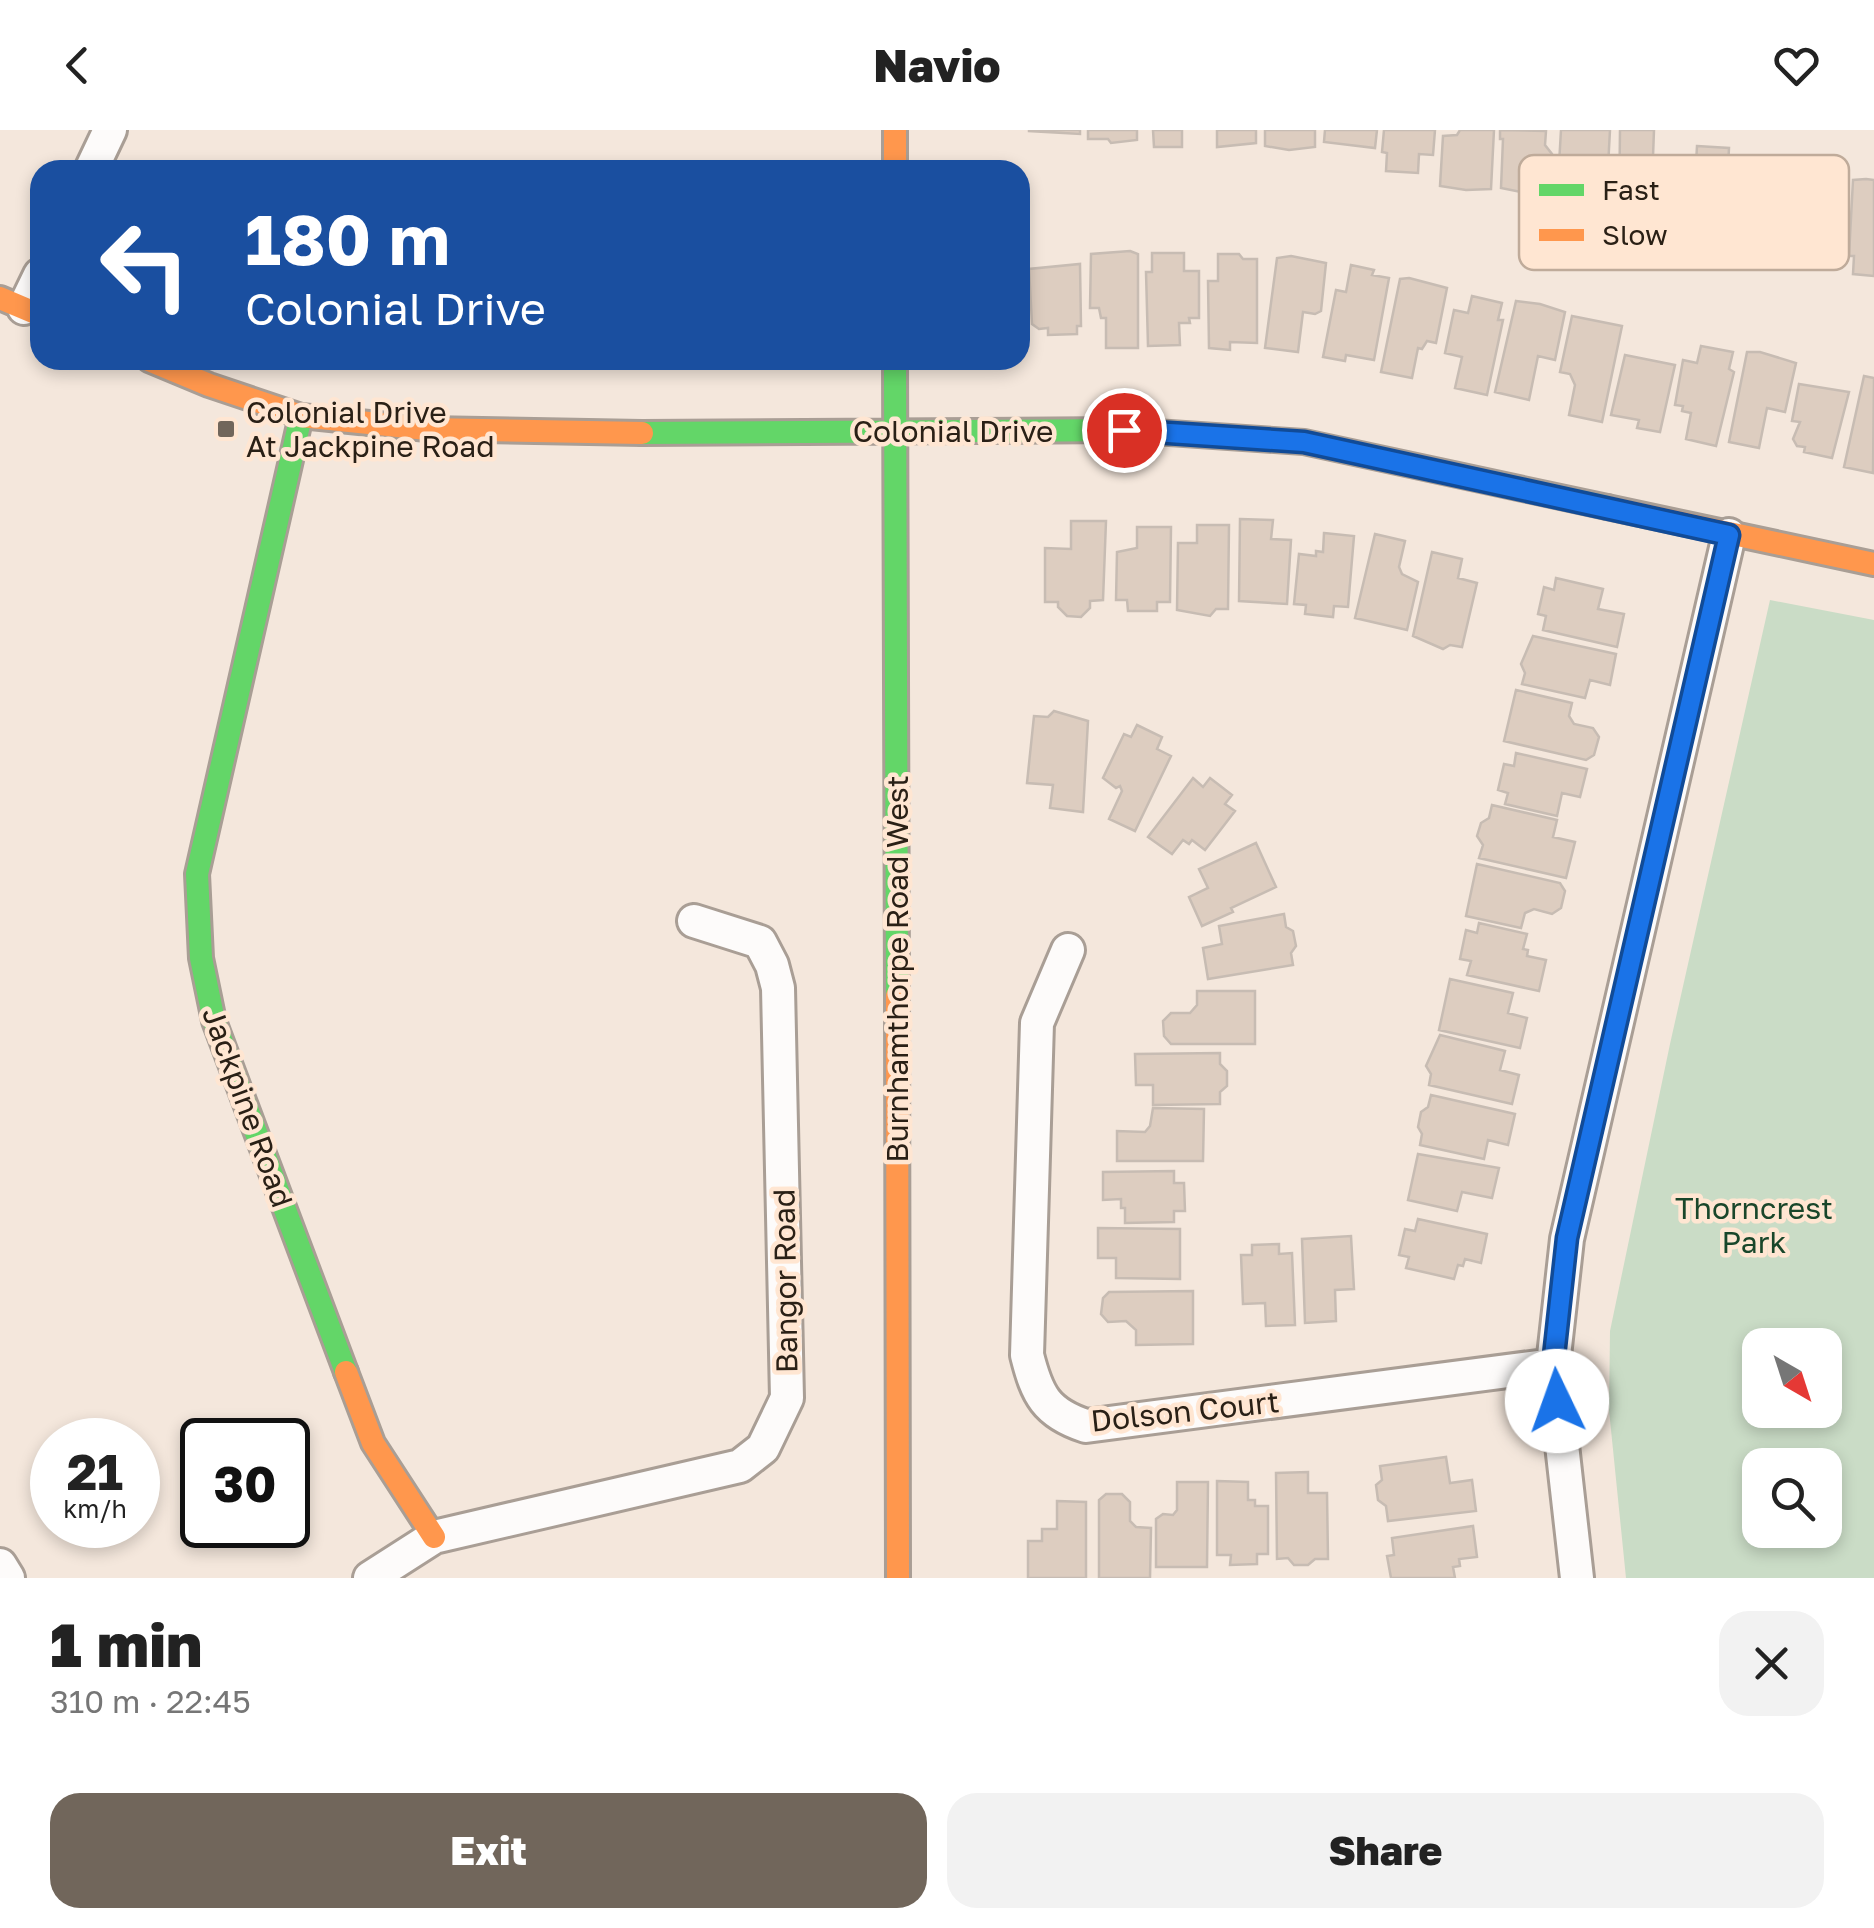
<!DOCTYPE html>
<html lang="en">
<head>
<meta charset="utf-8">
<style>
  :root { --surface:#fff; --page:#f2f2f2; --text:#222; --muted:#767676; --accent:#71665b }
  body { margin:0; font-family:"Golos Text",sans-serif; background:var(--page); color:var(--text); height:100vh; display:flex; flex-direction:column; font-size:38px; white-space:nowrap }
  * { box-sizing:border-box; margin:0 }
  p { font-size:32px; color:var(--muted) }
  .icon { flex:none; width:55px; height:55px; fill:none; stroke:currentColor; stroke-width:2; stroke-linecap:round; stroke-linejoin:round }
  .map { position:relative; height:1448px; overflow:hidden }
  .drawer { display:flex; flex-direction:column; background:var(--surface); flex:1 }
  .drawer>* { flex:none }
  .top-card { position:absolute; left:30px; top:30px; width:1000px; height:210px; border-radius:30px; box-shadow:0 5px 15px #0003; background:#1a4fa0; color:#fff; overflow:hidden }
  .needle { width:65px; rotate:141deg }
  .fabs { position:absolute; left:1742px; top:1198px; display:grid; gap:20px }
  .fabs a { display:grid; place-items:center; width:100px; height:100px; border-radius:20px; background:var(--surface); box-shadow:0 5px 15px #0003; font-size:50px }
  .speed { position:absolute; left:30px; top:1288px; display:flex; gap:20px; font-size:50px; font-weight:700; text-align:center }
  .speed>* { display:grid; place-content:center; width:130px; height:130px; border-radius:50%; background:var(--surface); box-shadow:0 5px 15px #0003; line-height:1 }
  .speed small { font-size:25px; font-weight:400 }
  .speed .limit { border:5px solid #111; border-radius:15px; background:#fff; color:#111 }
  .pin { position:absolute; display:grid; place-items:center; width:85px; height:85px; color:#fff; margin:-42px; border:5px solid #fff; border-radius:50%; box-shadow:0 2px 10px #0007 }
  .me { position:absolute; width:110px; margin:-55px; rotate:357deg; stroke-linejoin:round; filter:drop-shadow(0 0 8px #0008) }
  .turn { display:flex; align-items:center; gap:35px; height:210px; padding:0 50px; font-size:45px }
  .turn .icon { width:130px; height:130px; stroke-width:2.5 }
  .turn b { display:block; font-size:70px; line-height:85px }
  .round { display:grid; place-items:center; flex:none; width:105px; height:105px; border-radius:30px; background:var(--page) }
  .summary { display:flex; align-items:center; justify-content:space-between; height:170px; padding:0 50px }
  h1 { font-size:60px; font-weight:800; line-height:75px }
  .action { display:flex; gap:20px; margin-top:auto; padding:20px 50px }
  .action a { flex:1; height:115px; border-radius:30px; background:var(--accent); color:#fff; font-size:40px; font-weight:800; line-height:115px; text-align:center }
  .action a+a { background:var(--page); color:var(--text) }
  header { display:flex; justify-content:space-between; align-items:center; height:130px; padding:0 50px; background:var(--surface); font-size:45px; font-weight:800 }
  .map>svg:first-child { display:block }
  .green { fill:#cadcc6; fill-rule:evenodd }
  .building { fill:#ddcdc0; stroke:#c7bcb3; stroke-width:2.5 }
  .lines { fill:none; stroke-linecap:round; stroke-linejoin:round }
  .street-casing { stroke:#a99e95; stroke-width:38 }
  .fast-casing { stroke:#a99e95; stroke-width:28 }
  .slow-casing { stroke:#a99e95; stroke-width:28 }
  .street { stroke:#fdfbfa; stroke-width:32 }
  .fast { stroke:#63d668; stroke-width:22 }
  .slow { stroke:#ff974d; stroke-width:22 }
  .route-casing { stroke:#114b97; stroke-width:25 }
  .route { stroke:#1a73e8; stroke-width:18 }
  .poi-dot { fill:#71665b; stroke:#ffe6d2; stroke-width:4 }
  .labels { text-anchor:middle; dominant-baseline:central; stroke-width:9; stroke-linejoin:round; paint-order:stroke }
  .poi-label { font-size:30px; fill:#2a2016; stroke:#ffe6d2; text-anchor:start }
  .street-label { font-size:30px; fill:#2a2016; stroke:#ffe6d2 }
  .park-label { font-size:30px; fill:#19462a; stroke:#ffe6d2 }
  .key { fill:#ffe6d2; stroke:#bfab9a; stroke-width:2.5 }
  .key-label { font-size:28px; fill:#2a2016 }
</style>
</head>
<body>
<header><svg class="icon" aria-label="back" viewBox="0 0 24 24"><path d="M15 5l-7 7 7 7"/></svg>Navio<svg class="icon" aria-label="heart" viewBox="0 0 24 24"><path d="M12 20l-8-8c-3-5 5-10 8-4 3-6 11-1 8 4z"/></svg></header>
<div class="map">
<svg width="1874" height="1448" viewBox="0 0 1874 1448">
  <rect width="100%" height="100%" fill="#f4e7dc"/>
  <!-- green -->
  <path class="green" d="M1770,470L1874,490V1448H1626L1609,1280L1610,1201L1670,914ZM1760,1215H1825V1280H1760ZM1760,1335H1825V1400H1760Z"/>
  <!-- building -->
  <path class="building" d="M1080,0V4L1029,1V0Z
    M1088,0H1137V10L1111,13L1108,9H1088Z
    M1153,0H1182V17H1154Z
    M1217,0H1256V13L1217,17Z
    M1265,0H1315V17L1289,20L1265,16Z
    M1325,0H1377L1375,18L1324,12Z
    M1384,0H1435L1433,25L1419,24L1418,43L1386,41L1387,23L1382,22Z
    M1494,0L1491,59L1466,60L1440,56L1443,6L1457,5L1460,0Z
    M1500,0L1546,1L1545,15L1552,24L1551,60H1530L1526,63L1501,58L1503,9H1500Z
    M1561,0H1610L1606,74L1567,76L1569,53L1558,52Z
    M1620,0H1654L1653,27L1663,28L1662,41L1669,50L1667,86L1632,88L1629,84L1619,83Z
    M1697,16L1729,18L1724,110L1709,112L1674,108L1676,56L1690,57L1695,52Z
    M1866,49L1874,50V146L1853,144L1854,126H1849L1853,50Z
    M1130,121L1138,124V218H1106V188H1101L1099,178H1090L1091,124Z
    M1152,123H1184V141H1199V188H1189L1190,193H1179L1180,215L1148,216L1146,142H1152Z
    M1218,124H1239L1243,129H1257V213L1230,212V220L1209,218L1208,151H1218Z
    M1291,126L1326,133L1321,181L1315,184L1303,182L1298,222L1265,218L1277,128Z
    M1080,134L1081,196H1077V204L1048,205V198L1039,199L1032,194L1029,139Z
    M1351,135L1374,140L1372,145L1389,148L1374,230L1346,225L1345,231L1323,227L1336,160L1346,162Z
    M1409,148L1447,158L1436,213L1427,211L1422,219L1418,218L1412,248L1381,242L1400,149Z
    M1472,166L1502,173L1498,190H1503L1487,265L1455,258L1462,227L1445,223L1454,180L1468,183Z
    M1516,171L1540,174L1565,182L1555,230L1538,226L1529,270L1495,262Z
    M1572,186L1622,196L1602,292L1569,285L1575,255L1570,244L1560,242Z
    M1701,216L1733,222L1729,239L1734,242L1716,316L1686,309L1691,283L1682,281L1683,276L1675,275L1683,230L1697,233Z
    M1747,222H1760L1796,233L1785,282L1767,278L1759,318L1729,312Z
    M1625,225L1675,235L1660,302L1637,298L1639,290L1611,285Z
    M1864,246L1874,248L1873,343L1844,337Z
    M1799,254L1849,262L1832,328L1804,322L1805,317L1797,316L1793,309L1800,292L1792,291Z
    M1240,389L1273,390L1271,409L1291,410L1287,474L1239,471Z
    M1071,391H1106L1103,470L1090,471V478L1081,487L1067,486L1058,477V472H1045V418L1071,419Z
    M1197,395H1229L1228,479H1216L1210,486L1177,480L1178,413H1197Z
    M1137,397H1171L1170,472H1157V481H1128L1127,470H1116L1117,422L1137,418Z
    M1324,403L1354,406L1348,477L1334,476L1333,487L1305,484L1306,475L1294,474L1299,424L1316,426V421L1323,422Z
    M1375,404L1405,411L1399,437L1402,444L1418,452L1407,500L1355,488Z
    M1432,422L1462,429L1458,448L1477,453L1462,517L1450,515L1443,519L1413,506Z
    M1556,448L1603,459L1598,479L1624,484L1617,517L1543,500L1546,486L1538,484L1544,457L1554,460Z
    M1533,506L1616,524L1610,555L1590,550L1585,568L1522,554L1525,543L1521,534Z
    M1516,560L1572,573L1569,586L1574,594L1593,598L1599,607L1594,625L1586,630L1504,611Z
    M1054,581L1088,591L1083,682L1050,678L1053,655L1027,653L1034,586L1048,587Z
    M1137,595L1162,607L1157,619L1171,626L1135,701L1109,689L1122,661L1120,656L1116,658L1103,648L1124,604L1131,607Z
    M1516,623L1587,639L1580,667L1562,663L1557,686L1505,674L1508,663L1498,660L1504,634L1514,636Z
    M1193,648L1203,657L1210,648L1232,665L1225,674L1235,681L1205,720L1192,710L1189,714L1183,710L1172,724L1148,707Z
    M1492,675L1557,690L1553,707L1575,712L1566,748L1479,728L1483,715L1477,706L1481,693L1489,688Z
    M1256,713L1276,757L1231,778L1233,782L1202,796L1189,767L1208,758L1199,739Z
    M1477,734L1560,753L1565,761L1561,778L1552,784L1534,779L1525,783L1521,798L1466,786Z
    M1284,784L1286,797L1293,801L1296,816L1291,823L1293,835L1208,849L1203,818L1222,814L1219,796Z
    M1479,793L1527,804L1523,819L1528,820L1527,826L1546,830L1539,861L1467,845L1471,831L1460,829L1466,800L1477,803Z
    M1450,849L1513,863L1508,883L1527,888L1520,918L1439,900Z
    M1197,861H1255V914H1171L1164,906L1163,891L1171,883H1190L1197,875Z
    M1440,905L1505,921L1500,940L1519,945L1512,974L1429,955L1431,944L1426,936Z
    M1220,923V934L1227,941V956L1220,962V974L1153,975V955H1136L1135,924Z
    M1431,965L1515,984L1508,1015L1488,1010L1484,1029L1420,1015L1422,1004L1418,997L1421,982L1428,977Z
    M1153,978L1204,979L1203,1031H1117V1001L1145,1002L1150,996Z
    M1418,1024L1499,1038L1492,1068L1462,1062L1457,1081L1408,1070Z
    M1174,1041V1053H1184L1185,1081H1174V1092L1125,1093V1078H1121V1069L1103,1070V1042Z
    M1418,1089L1487,1104L1481,1133L1465,1129L1463,1136L1458,1135L1454,1149L1406,1138L1409,1127L1399,1125L1405,1099L1415,1101Z
    M1098,1098L1180,1099V1149L1116,1148V1128H1098Z
    M1351,1106L1354,1159L1335,1160L1336,1191L1305,1193L1302,1109Z
    M1279,1114V1124L1292,1123L1295,1195L1266,1196L1265,1173L1243,1174L1241,1125H1252V1115Z
    M1193,1161V1214L1136,1215V1200L1126,1191L1108,1192L1101,1184L1103,1168L1109,1162Z
    M1446,1327L1450,1353L1472,1350L1476,1381L1388,1391L1386,1376L1378,1370L1376,1355L1382,1350L1380,1336Z
    M1308,1342V1363H1327L1328,1429H1315L1308,1435H1294L1288,1428L1277,1429L1276,1343Z
    M1217,1351L1248,1352V1370H1255V1376H1268V1424H1257V1434L1230,1435L1231,1425H1217Z
    M1177,1352H1208L1207,1437H1156V1389L1163,1384L1173,1385L1177,1380Z
    M1106,1364H1122L1130,1372V1391L1136,1397L1151,1398L1150,1448H1099V1370Z
    M1057,1371L1086,1372V1448H1028V1411H1042V1399H1057Z
    M1473,1396L1477,1427L1459,1429L1460,1436L1453,1437L1455,1448H1391L1387,1426L1394,1425L1392,1408Z"/>
  <g class="lines">
    <defs>
      <path id="street" d="M91,40L110,0
        M24,178L40,145
        M1068,820L1037,893L1027,1225C1037,1265 1046,1283 1086,1296L1553,1235
        M0,1435L8,1448
        M370,1448L434,1407L740,1336L763,1318L787,1268L778,858L772,835L760,812L694,791
        M1577,1448L1553,1235L1567,1109L1729,405"/>
      <path id="fast" d="M895,230L897,866
        M301,286L197,744L201,828L214,891L346,1242
        M642,303L1125,300L1304,312L1607,377"/>
      <path id="slow" d="M895,0V40
        M0,168L40,185
        M149,230L209,255L301,286L427,299L642,303
        M1607,377L1874,434
        M897,866L898,1448
        M346,1242L373,1313L434,1407"/>
    </defs>
    <!-- street casing -->
    <use href="#street" class="street-casing"/>
    <!-- fast casing -->
    <use href="#fast" class="fast-casing"/>
    <!-- slow casing -->
    <use href="#slow" class="slow-casing"/>
    <!-- street -->
    <use href="#street" class="street"/>
    <!-- fast -->
    <use href="#fast" class="fast"/>
    <!-- slow -->
    <use href="#slow" class="slow"/>
  </g>
  <g class="lines">
    <defs>
      <path id="route" d="M1124,300L1304,312L1729,405L1567,1108L1553,1235L1557,1271"/>
    </defs>
    <!-- route casing -->
    <use href="#route" class="route-casing"/>
    <!-- route -->
    <use href="#route" class="route"/>
  </g>
  <!-- markers -->
  <rect class="poi-dot" x="216" y="289" width="20" height="20" rx="5"/>
  <g class="labels">
    <!-- poi labels -->
    <g class="poi-label">
      <text x="246" y="282">Colonial Drive<tspan x="246" dy="34">At Jackpine Road</tspan></text>
    </g>
    <!-- street labels -->
    <g class="street-label">
      <text x="953" y="301">Colonial Drive</text>
      <text transform="translate(897 839) rotate(-90)">Burnhamthorpe Road West</text>
      <text transform="translate(248 977) rotate(70)">Jackpine Road</text>
      <text transform="translate(785 1151) rotate(-91)">Bangor Road</text>
      <text transform="translate(1185 1281) rotate(-6)">Dolson Court</text>
    </g>
    <!-- park labels -->
    <g class="park-label">
      <text x="1754" y="1078">Thorncrest<tspan x="1754" dy="34">Park</tspan></text>
    </g>
  </g>
  <!-- legend -->
  <rect x="1519" y="25" width="330" height="115" rx="15" class="key"/>
  <rect x="1539" y="54" width="45" height="12" fill="#63d668"/>
  <rect x="1539" y="99" width="45" height="12" fill="#ff974d"/>
  <g class="key-label">
    <text x="1602" y="70">Fast</text>
    <text x="1602" y="115">Slow</text>
  </g>
</svg>
<div class="fabs">
<a><svg class="needle" viewBox="-14 -14 28 28"><path d="M0-13l5 13h-10z" fill="#e53935"/><path d="M0 13l5-13h-10z" fill="#767676"/></svg></a>
<a><svg class="icon" aria-label="search" viewBox="0 0 24 24"><circle cx="10" cy="10" r="6"/><path d="M15 15l6 6"/></svg></a>
</div>
<div class="speed"><div>21<small>km/h</small></div><div class="limit">30</div></div>
<div class="pin" style="left:1124px;top:300px;background:#d93025"><svg class="icon" aria-label="arrive" viewBox="0 0 24 24"><path d="M6 21V4h12l-3 4 3 4H6"/></svg></div>
<svg class="me" style="left:1557px;top:1271px" viewBox="-20 -20 40 40"><circle r="19" fill="#fff"/><path d="M0-13L10 11 0 6-10 11z" fill="#1a73e8"/></svg>
<div class="top-card">
<div class="turn"><svg class="icon" aria-label="left" viewBox="0 0 24 24"><path d="M17 20v-9H6M10 6l-5 5 5 5"/></svg><div><b>180 m</b>Colonial Drive</div></div>
</div>
</div>
<section class="drawer">
<div class="summary"><div><h1>1 min</h1><p>310 m · 22:45</p></div><a class="round"><svg class="icon" aria-label="close" viewBox="0 0 24 24"><path d="M6 6l12 12M18 6L6 18"/></svg></a></div>
<div class="action"><a>Exit</a><a>Share</a></div>
</section>
</body>
</html>
